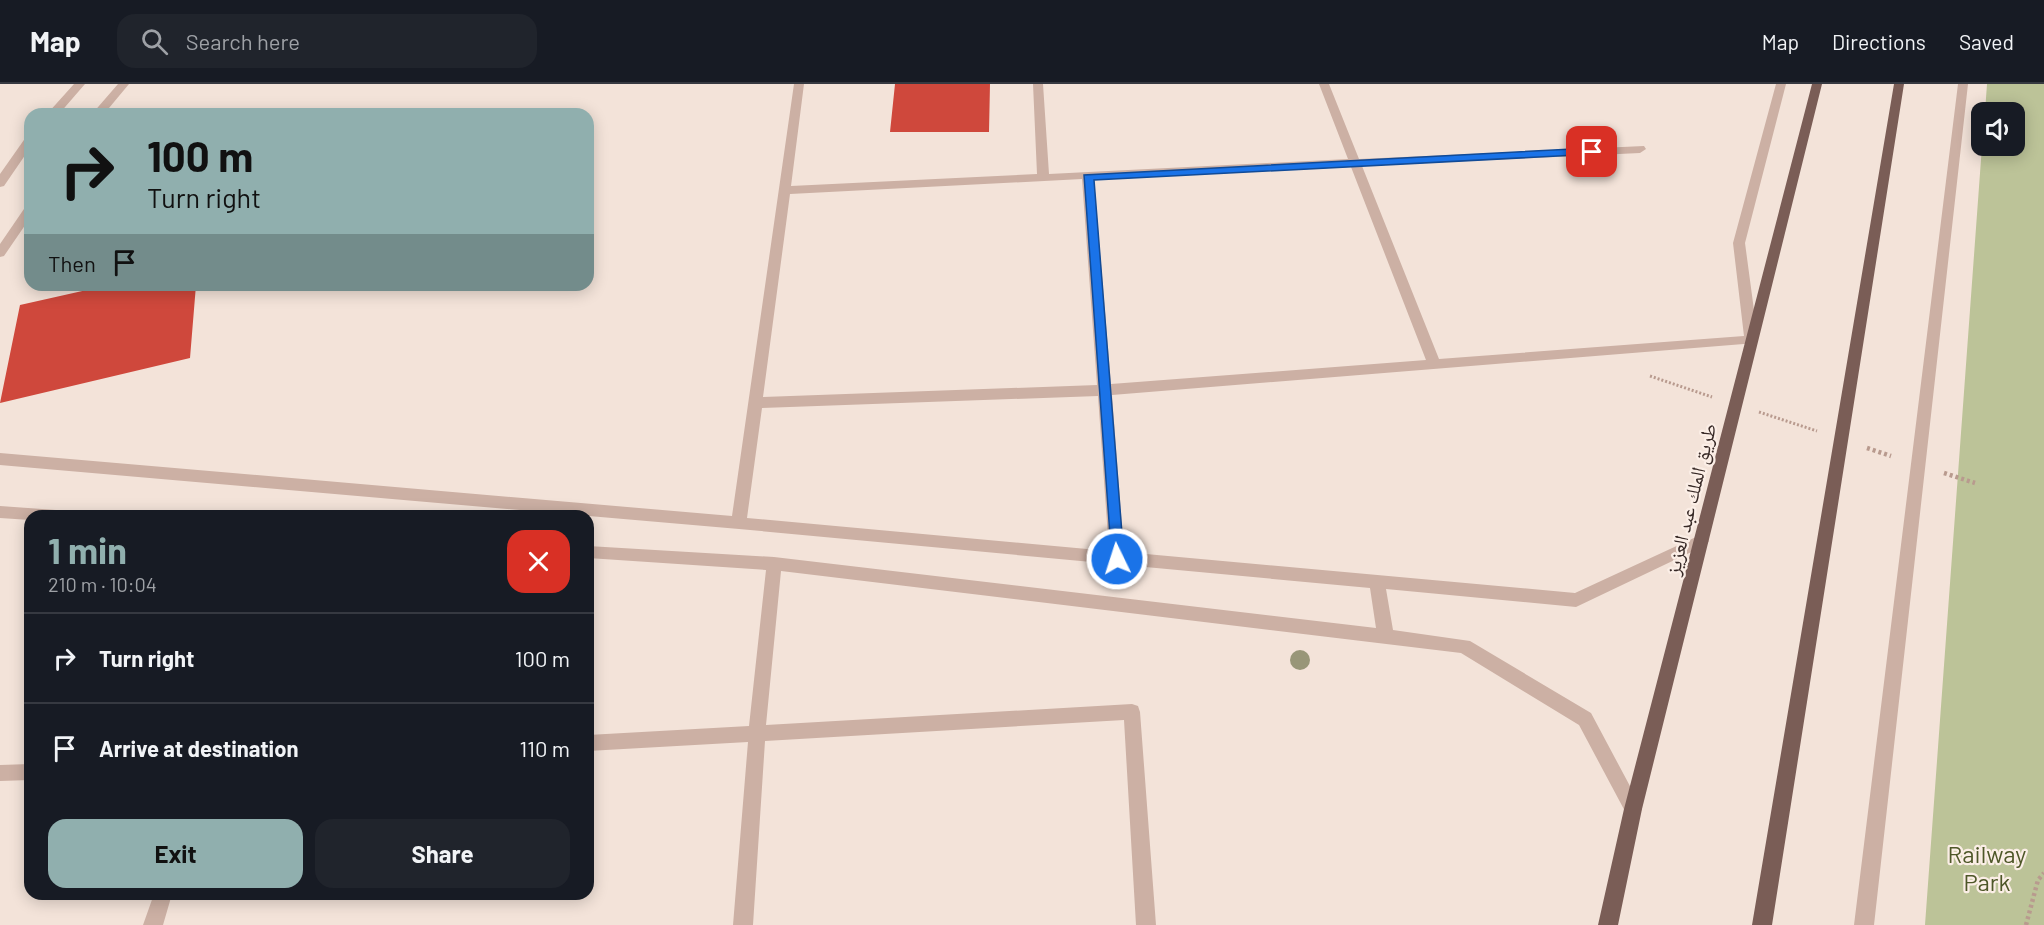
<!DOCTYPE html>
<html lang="en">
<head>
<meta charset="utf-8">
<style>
  :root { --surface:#171b24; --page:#20242c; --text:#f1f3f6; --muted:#9ea1a6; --line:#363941; --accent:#90afae }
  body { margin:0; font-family:Barlow,"Noto Naskh Arabic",sans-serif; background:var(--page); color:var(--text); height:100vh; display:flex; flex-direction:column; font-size:22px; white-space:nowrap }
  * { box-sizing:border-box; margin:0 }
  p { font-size:20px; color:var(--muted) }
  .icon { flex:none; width:33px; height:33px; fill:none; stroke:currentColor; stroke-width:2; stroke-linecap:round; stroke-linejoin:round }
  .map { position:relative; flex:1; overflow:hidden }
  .side { position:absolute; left:24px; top:426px; width:570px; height:390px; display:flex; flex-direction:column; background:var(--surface); border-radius:18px; box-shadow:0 3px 15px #0003 }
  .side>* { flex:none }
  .guide { position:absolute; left:24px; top:24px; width:570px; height:183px; border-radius:18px; box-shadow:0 3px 15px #0003; background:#90afae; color:#111; overflow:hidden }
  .tools { position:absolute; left:1971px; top:18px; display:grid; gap:12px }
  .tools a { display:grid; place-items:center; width:54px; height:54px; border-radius:12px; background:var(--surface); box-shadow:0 3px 15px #0003; font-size:30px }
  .pin { position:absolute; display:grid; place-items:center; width:51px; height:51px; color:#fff; margin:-26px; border-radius:12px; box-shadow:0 3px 9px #0006 }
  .me { position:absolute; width:66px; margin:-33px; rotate:356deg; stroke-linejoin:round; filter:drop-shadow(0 0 4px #0008) }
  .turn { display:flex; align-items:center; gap:21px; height:126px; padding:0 24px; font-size:27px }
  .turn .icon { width:78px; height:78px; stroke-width:2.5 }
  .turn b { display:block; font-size:42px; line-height:51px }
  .then { display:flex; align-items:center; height:57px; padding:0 24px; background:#0003; gap:12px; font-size:22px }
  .round { display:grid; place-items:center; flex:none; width:63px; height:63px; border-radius:18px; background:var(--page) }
  .summary { display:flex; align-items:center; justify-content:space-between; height:102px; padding:0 24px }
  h1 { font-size:36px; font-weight:700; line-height:45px; color:var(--accent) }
  .primary-button { display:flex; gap:12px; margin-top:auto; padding:12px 24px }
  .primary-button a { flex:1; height:69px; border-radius:18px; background:var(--accent); color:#111; font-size:24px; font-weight:700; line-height:69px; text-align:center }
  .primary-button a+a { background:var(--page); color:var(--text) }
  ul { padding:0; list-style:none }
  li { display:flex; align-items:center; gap:18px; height:90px; padding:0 24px; border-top:2px solid var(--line) }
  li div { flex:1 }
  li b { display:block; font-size:22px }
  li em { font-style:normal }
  header { display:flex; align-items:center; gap:36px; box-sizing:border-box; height:84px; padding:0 30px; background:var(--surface); border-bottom:2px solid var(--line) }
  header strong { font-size:28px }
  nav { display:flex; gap:33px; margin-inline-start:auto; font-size:21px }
  .search { width:420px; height:54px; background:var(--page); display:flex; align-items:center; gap:15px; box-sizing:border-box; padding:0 21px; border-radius:18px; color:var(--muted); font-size:22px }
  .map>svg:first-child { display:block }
  .green { fill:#bcc398 }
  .building { fill:#cf483c }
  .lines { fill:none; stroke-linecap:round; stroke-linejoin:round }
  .path-far1 { stroke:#b89a8e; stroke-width:3; stroke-dasharray:2 2; stroke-linecap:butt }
  .path { stroke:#b89a8e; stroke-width:4.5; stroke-dasharray:3 3; stroke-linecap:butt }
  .minor { fill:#ccb0a4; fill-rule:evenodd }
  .major { fill:#7a5d56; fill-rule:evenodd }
  .tree { fill:#989678 }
  .route { fill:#1a73e8; stroke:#114b97; stroke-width:1.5 }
  .labels { text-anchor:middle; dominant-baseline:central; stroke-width:4.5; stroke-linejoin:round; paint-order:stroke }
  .street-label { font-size:20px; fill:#372926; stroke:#fbeee6 }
  .near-park-label { font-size:24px; fill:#4e5728; stroke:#fbeee6 }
</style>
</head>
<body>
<header>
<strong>Map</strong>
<div class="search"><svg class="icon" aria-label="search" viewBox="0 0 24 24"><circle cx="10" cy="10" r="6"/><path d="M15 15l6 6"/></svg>Search here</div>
<nav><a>Map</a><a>Directions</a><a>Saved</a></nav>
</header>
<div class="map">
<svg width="2044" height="841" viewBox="0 0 2044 841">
  <rect width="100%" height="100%" fill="#f3e3d9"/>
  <!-- green -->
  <path class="green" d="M1987,0H2044V841H1925L1982,62H2014V28H1985Z"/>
  <!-- building -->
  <path class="building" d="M895,0H990L989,48H890Z
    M109,201H196L190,274L0,319L20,221Z"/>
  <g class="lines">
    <!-- path-far1 -->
    <path class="path-far1" d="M1650,292L1712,313
      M1759,328L1817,347"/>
    <!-- path -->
    <path class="path" d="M1867,364L1891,372
      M1944,389L1975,399
      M2026,841L2038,796L2044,789"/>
    <!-- minor -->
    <path class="minor" d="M74,0H85L59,30H47Z
      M118,0H129L104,30H92Z
      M794,0H804L791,102L1037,90L1033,0H1043L1049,90L1348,75L1319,0H1329L1359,75L1644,62L1646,65L1640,69L1362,82L1439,275L1744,252L1733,159L1776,0H1786L1745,159L1758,256L1756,259L1112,311L1124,468L1575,509L1696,453L1701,451L1706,453L1709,457L1706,461L1576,523L1386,505L1393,546L1470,557L1591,629L1639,719L1642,725L1639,731L1633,734L1627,731L1579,641L1461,569L781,487L766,641L1132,620L1138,622L1140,628L1156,841H1136L1124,636L765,657L753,841H733L748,658L588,667V651L749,642L766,486L588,474V462L774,473L1376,544L1370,504L739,445L0,381V369L732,432ZM1351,83L1426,276L1111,300L1094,95ZM1082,95L1097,301L763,313L790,110ZM1098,312L1109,467L747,434L762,324Z
      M1958,0H1968L1874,841H1854Z
      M30,52V64L4,102L0,103V90L26,53Z
      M30,121V134L4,172L0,173V160L26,122Z
      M0,422L56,426L61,428L64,432H30V436L0,434Z
      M30,680V696L0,697V681Z
      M154,810H172L163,841H143Z"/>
    <!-- major -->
    <path class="major" d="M1812,0H1822L1642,725L1618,841H1598L1624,725Z
      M1894,0H1904L1772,841H1752Z"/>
  </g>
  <!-- trees -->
  <circle class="tree" cx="1300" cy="576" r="10"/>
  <!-- route -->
  <path class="route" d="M1592,64L1598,68L1596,70L1094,96L1124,475L1122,479H1112L1084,91Z"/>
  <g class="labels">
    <!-- street labels -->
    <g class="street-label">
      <text transform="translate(1690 415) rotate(-76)">طريق الملك عبد العزيز</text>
    </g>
    <!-- near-park labels -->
    <g class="near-park-label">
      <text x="1987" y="769">Railway<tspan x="1987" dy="28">Park</tspan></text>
    </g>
  </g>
</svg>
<div class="tools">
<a><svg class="icon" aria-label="sound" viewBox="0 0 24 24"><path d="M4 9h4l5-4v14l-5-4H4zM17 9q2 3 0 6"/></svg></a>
</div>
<div class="pin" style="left:1592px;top:68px;background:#d93025"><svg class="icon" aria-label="arrive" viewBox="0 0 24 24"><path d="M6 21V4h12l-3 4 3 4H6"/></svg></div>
<svg class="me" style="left:1117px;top:475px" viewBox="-20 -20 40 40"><circle r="17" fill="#1a73e8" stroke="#fff" stroke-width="3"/><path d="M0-11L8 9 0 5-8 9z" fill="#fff"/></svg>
<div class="guide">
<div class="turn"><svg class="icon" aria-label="right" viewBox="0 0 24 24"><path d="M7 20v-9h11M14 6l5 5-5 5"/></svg><div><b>100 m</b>Turn right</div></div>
<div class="then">Then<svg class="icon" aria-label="arrive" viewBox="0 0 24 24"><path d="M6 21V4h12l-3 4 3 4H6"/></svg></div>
</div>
<section class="side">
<div class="summary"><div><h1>1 min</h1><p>210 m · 10:04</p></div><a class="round" style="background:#d93025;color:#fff"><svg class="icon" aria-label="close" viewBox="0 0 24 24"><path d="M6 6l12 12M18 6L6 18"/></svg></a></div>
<ul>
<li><svg class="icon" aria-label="right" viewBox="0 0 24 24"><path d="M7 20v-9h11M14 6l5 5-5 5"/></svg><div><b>Turn right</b></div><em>100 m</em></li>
<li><svg class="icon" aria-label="arrive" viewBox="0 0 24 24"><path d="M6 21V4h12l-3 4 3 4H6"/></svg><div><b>Arrive at destination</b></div><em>110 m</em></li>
</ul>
<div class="primary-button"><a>Exit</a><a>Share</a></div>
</section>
</div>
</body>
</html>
